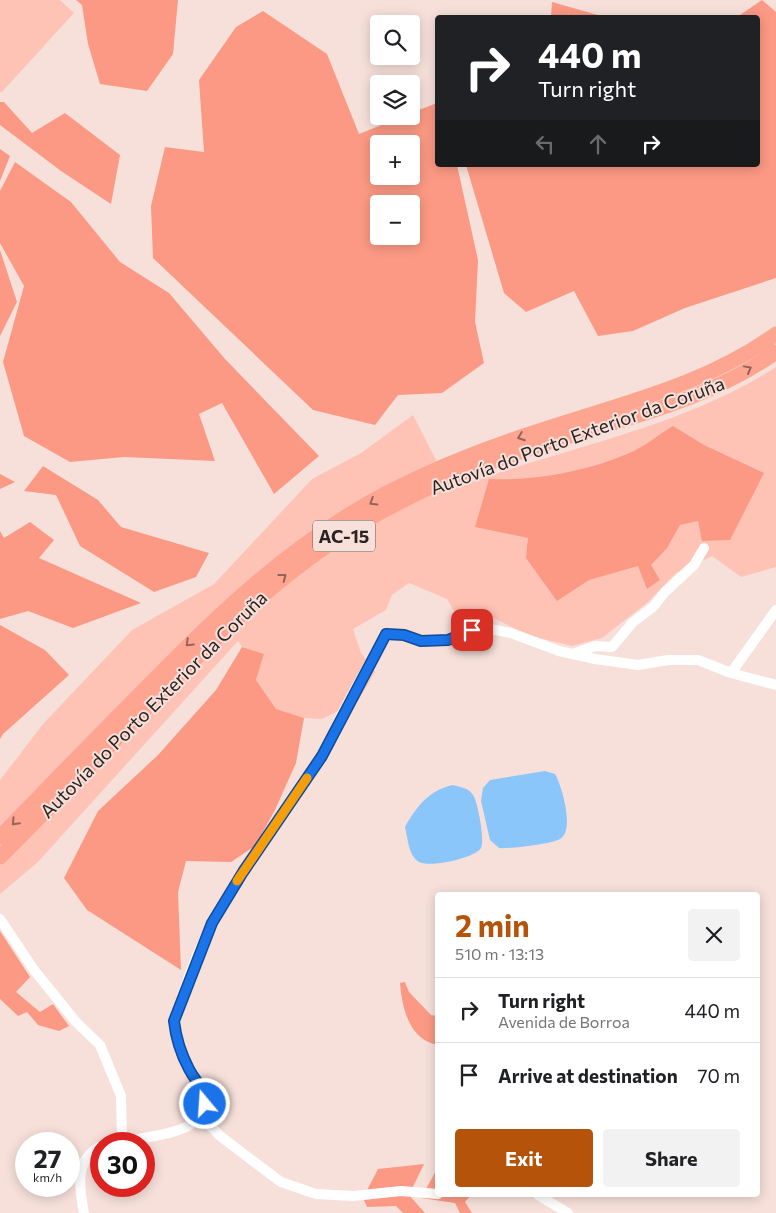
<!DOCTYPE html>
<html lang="en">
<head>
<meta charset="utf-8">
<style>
  :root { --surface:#fff; --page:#f2f2f2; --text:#202124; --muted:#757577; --line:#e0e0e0; --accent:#b45309 }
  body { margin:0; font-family:Commissioner,sans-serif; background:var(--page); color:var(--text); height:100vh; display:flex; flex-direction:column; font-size:19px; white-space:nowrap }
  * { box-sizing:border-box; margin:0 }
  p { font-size:16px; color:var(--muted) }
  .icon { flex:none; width:28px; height:28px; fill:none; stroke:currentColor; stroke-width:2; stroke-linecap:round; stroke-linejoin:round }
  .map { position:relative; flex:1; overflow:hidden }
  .drawer { position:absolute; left:435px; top:892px; width:325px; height:305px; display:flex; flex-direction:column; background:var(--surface); border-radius:5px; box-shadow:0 2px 12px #0003 }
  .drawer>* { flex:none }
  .hud { position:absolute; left:435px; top:15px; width:325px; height:152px; border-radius:5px; box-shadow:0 2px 12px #0003; background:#202124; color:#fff; overflow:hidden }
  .fabs { position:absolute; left:370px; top:15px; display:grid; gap:10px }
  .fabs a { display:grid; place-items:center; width:50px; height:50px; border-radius:5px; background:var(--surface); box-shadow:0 2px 12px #0003; font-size:25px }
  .speed { position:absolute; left:15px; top:1132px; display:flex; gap:10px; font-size:25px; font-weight:700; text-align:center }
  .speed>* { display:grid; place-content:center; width:65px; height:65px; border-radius:50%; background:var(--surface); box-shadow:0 2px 12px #0003; line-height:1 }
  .speed small { font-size:12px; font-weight:400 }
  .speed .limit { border:8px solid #d22; background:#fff; color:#111 }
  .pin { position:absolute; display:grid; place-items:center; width:42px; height:42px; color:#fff; margin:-21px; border-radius:10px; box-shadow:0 2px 8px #0006 }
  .me { position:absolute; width:55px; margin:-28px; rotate:342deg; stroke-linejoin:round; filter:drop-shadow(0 0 4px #0008) }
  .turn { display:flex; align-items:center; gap:18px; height:105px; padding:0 20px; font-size:22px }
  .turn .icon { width:65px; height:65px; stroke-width:2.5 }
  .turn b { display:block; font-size:35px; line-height:42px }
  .lanes { display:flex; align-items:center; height:48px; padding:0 20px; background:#0003; justify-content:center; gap:25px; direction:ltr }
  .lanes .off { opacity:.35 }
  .round { display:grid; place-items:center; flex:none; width:52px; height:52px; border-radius:5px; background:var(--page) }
  .head { display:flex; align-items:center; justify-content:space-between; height:85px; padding:0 20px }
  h1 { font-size:30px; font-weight:700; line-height:38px; color:var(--accent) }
  .action { display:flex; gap:10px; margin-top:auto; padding:10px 20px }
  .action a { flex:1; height:58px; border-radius:5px; background:var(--accent); color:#fff; font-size:20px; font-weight:700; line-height:58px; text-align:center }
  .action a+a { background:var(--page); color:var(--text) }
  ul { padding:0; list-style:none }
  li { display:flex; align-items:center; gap:15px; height:65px; padding:0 20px; border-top:1px solid var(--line) }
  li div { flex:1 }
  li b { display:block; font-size:19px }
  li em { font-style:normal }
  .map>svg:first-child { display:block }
  .green { fill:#ffc3b6 }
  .forest { fill:#fb9984; fill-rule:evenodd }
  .water { fill:#8bc6fb }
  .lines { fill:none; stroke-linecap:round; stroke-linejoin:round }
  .minor { stroke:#fff; stroke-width:10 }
  .highway { stroke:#fea591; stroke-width:15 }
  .oneway { stroke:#946459 }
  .route-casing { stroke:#114b97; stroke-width:12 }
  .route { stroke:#1a73e8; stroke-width:9 }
  .slow { stroke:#f59e0b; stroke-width:9 }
  .labels { text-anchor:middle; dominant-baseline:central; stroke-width:4; stroke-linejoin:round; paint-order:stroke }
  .shield { fill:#f7e0da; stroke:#685c58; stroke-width:1 }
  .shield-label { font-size:18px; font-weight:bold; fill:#2b2321 }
  .street-label { font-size:19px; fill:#2b2321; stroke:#f7e0da }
</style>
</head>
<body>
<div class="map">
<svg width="776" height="1213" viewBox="0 0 776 1213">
  <rect width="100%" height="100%" fill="#f7e0da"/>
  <!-- green -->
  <path class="green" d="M0,0H60L74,13L2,92H0Z
    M776,367V567L741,577L712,556L676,573L648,602L602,638L572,646L527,635L492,617L465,621L454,611L447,599L409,583L392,595L386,610L353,629L361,653L375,672L358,701L322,719L304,718L276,709L256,680L264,654L242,647L238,641L38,862L0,894V780L43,724L132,630L214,584L312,479L361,453L413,415L437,462L442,493C552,449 675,432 776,367Z"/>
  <!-- forest -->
  <path class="forest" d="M76,0H178L173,54L147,91L100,84L88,44L82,5Z
    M762,0L776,12V278L685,308L633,331L598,336L574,291L526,312L504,293L466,165H758V18L737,17Z
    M552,2L605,17H551Z
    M263,11L327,54L359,134L404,116H411V113L437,103L438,165H457L478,260L475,322L484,363L442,393L398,395L375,425L313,410L153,258L151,206L165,147L204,152L199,80L236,27ZM379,144H411V176H379ZM379,204H411V236H379Z
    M0,102H4L32,133L65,113L120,155L111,204L61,171L0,125Z
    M0,149L10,156L0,181Z
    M15,162L71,202L120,262L169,293L225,359L319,456L274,494L222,403L199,414L215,461L124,457L70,462L24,436L3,362L24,286L0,243V191Z
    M0,250L17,302L0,336Z
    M673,426L704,445L764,473L730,540L702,541L698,521L680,525L667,548L651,565L660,580L647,589L638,566L589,580L557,601L526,558L528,538L475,527L489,479C535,481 584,472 627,454C643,448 658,435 673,426Z
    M43,466L98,500L121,527L209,553L196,577L154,592L80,546L56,495L24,491Z
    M0,474L15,482L0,489Z
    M30,522L54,540L39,558L141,603L73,628L28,611L0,619V531L4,538Z
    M0,625L45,650L69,675L3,734L0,739Z
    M242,647L264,654L256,680L276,709L304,718L296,763L275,810L255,846L231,862L186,861L178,892L181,970L87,910L64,878L98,811L158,755L216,690Z
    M0,931L30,977L16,992L40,1012L53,1004L69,1026L59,1031L38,1025L27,1012L18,1016L0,999Z
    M405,982L409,992L431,1015L437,1016V1045C409,1039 402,1008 400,983Z
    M424,1164L409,1195L425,1213H403L396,1206L367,1207L363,1198L378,1169Z
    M437,1169L438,1195H471L465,1202L472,1213H460L455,1203L421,1198Z"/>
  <!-- water -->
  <path class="water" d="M545,771L555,774C562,786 575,831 560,839C552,844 509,849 499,848L490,840L481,801L483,788L490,780Z
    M453,785C460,787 469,788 473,795C478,802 485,841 481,848C475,858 430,868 419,862C408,855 408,838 405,827C417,806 429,790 453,785Z"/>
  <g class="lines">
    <!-- minor -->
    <path class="minor" d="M573,654L595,646L612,647L633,622L653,607L665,592L694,565L704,548
      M731,673L776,610
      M0,919L34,970L76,1022L100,1045L121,1096L122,1140
      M201,1116L220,1136L281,1182L316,1194L353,1196L401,1191L438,1194
      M107,1144C129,1139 191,1136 202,1114C217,1084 162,1056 179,1006C188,978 199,947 213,922C244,864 285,813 321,758C330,744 335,728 342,714C356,687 371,661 385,634L404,635L421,641H448L471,630L490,629L511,633L559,651L595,659L638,665L668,660H698L731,673L776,685
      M538,1195L568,1213
      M84,1213C79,1187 74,1160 101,1146"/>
    <!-- highway -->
    <path class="highway" d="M0,837C45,791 90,744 136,698C213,619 288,545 387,493C435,468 486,448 536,432C619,404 704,386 776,334
      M0,857C49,808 97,758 146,708C221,631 297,555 394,505C441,480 493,460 544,444C622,419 708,401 776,352"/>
  </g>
  <!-- one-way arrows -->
  <defs><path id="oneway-chevron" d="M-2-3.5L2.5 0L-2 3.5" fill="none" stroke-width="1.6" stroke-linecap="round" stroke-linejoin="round" transform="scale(1.25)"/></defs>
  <g class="oneway">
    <use href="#oneway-chevron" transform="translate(748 369) rotate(-29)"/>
    <use href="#oneway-chevron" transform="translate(521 437) rotate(160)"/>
    <use href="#oneway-chevron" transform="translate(373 502) rotate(148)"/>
    <use href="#oneway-chevron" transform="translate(283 577) rotate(-37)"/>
    <use href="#oneway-chevron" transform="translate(189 643) rotate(136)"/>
    <use href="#oneway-chevron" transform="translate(15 822) rotate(134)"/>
  </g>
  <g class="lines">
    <defs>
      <path id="route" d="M205,1104C204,1087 197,1084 189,1069C181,1054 176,1039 174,1021L212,923L243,872L322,756L386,634L404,635L421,641L448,640L472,630"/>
    </defs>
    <!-- route casing -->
    <use href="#route" class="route-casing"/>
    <!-- route -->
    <use href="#route" class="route"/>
    <!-- slow -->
    <path class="slow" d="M237,881L307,778"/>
  </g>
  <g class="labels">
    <!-- shield labels -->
    <rect class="shield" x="313" y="520.5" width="62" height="31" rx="4"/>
    <g class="shield-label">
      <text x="344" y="536">AC-15</text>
    </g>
    <!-- street labels -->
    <g class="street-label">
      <text transform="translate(577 435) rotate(-20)">Autovía do Porto Exterior da Coruña</text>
      <text transform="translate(153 704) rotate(-45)">Autovía do Porto Exterior da Coruña</text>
    </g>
  </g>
</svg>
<div class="fabs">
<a><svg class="icon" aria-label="search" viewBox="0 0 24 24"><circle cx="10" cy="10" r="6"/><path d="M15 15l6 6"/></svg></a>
<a><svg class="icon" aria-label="layers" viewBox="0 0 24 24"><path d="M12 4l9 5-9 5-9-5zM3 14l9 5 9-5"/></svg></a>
<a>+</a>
<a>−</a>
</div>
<div class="speed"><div>27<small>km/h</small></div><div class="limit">30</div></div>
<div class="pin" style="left:472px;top:630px;background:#d93025"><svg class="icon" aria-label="arrive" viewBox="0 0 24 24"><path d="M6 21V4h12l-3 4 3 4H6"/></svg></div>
<svg class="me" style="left:205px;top:1104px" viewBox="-20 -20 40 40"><circle r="17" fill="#1a73e8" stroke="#fff" stroke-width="3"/><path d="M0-11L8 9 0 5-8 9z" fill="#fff"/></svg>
<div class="hud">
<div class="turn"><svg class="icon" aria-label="right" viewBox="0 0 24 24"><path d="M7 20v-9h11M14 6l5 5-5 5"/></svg><div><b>440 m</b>Turn right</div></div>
<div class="lanes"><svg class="icon off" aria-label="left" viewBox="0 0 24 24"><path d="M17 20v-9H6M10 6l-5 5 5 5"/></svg><svg class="icon off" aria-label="ahead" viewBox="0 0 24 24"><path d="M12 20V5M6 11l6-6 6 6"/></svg><svg class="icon" aria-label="right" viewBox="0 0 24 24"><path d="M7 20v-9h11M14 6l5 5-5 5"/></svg></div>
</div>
<section class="drawer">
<div class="head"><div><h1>2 min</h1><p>510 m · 13:13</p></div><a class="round"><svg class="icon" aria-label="close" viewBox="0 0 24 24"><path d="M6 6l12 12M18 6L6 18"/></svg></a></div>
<ul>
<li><svg class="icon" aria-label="right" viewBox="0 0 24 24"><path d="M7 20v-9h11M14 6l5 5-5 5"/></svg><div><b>Turn right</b><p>Avenida de Borroa</p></div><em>440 m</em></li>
<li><svg class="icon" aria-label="arrive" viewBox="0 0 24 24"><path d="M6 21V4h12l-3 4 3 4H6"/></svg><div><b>Arrive at destination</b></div><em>70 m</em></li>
</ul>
<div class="action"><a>Exit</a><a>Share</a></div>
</section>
</div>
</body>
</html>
